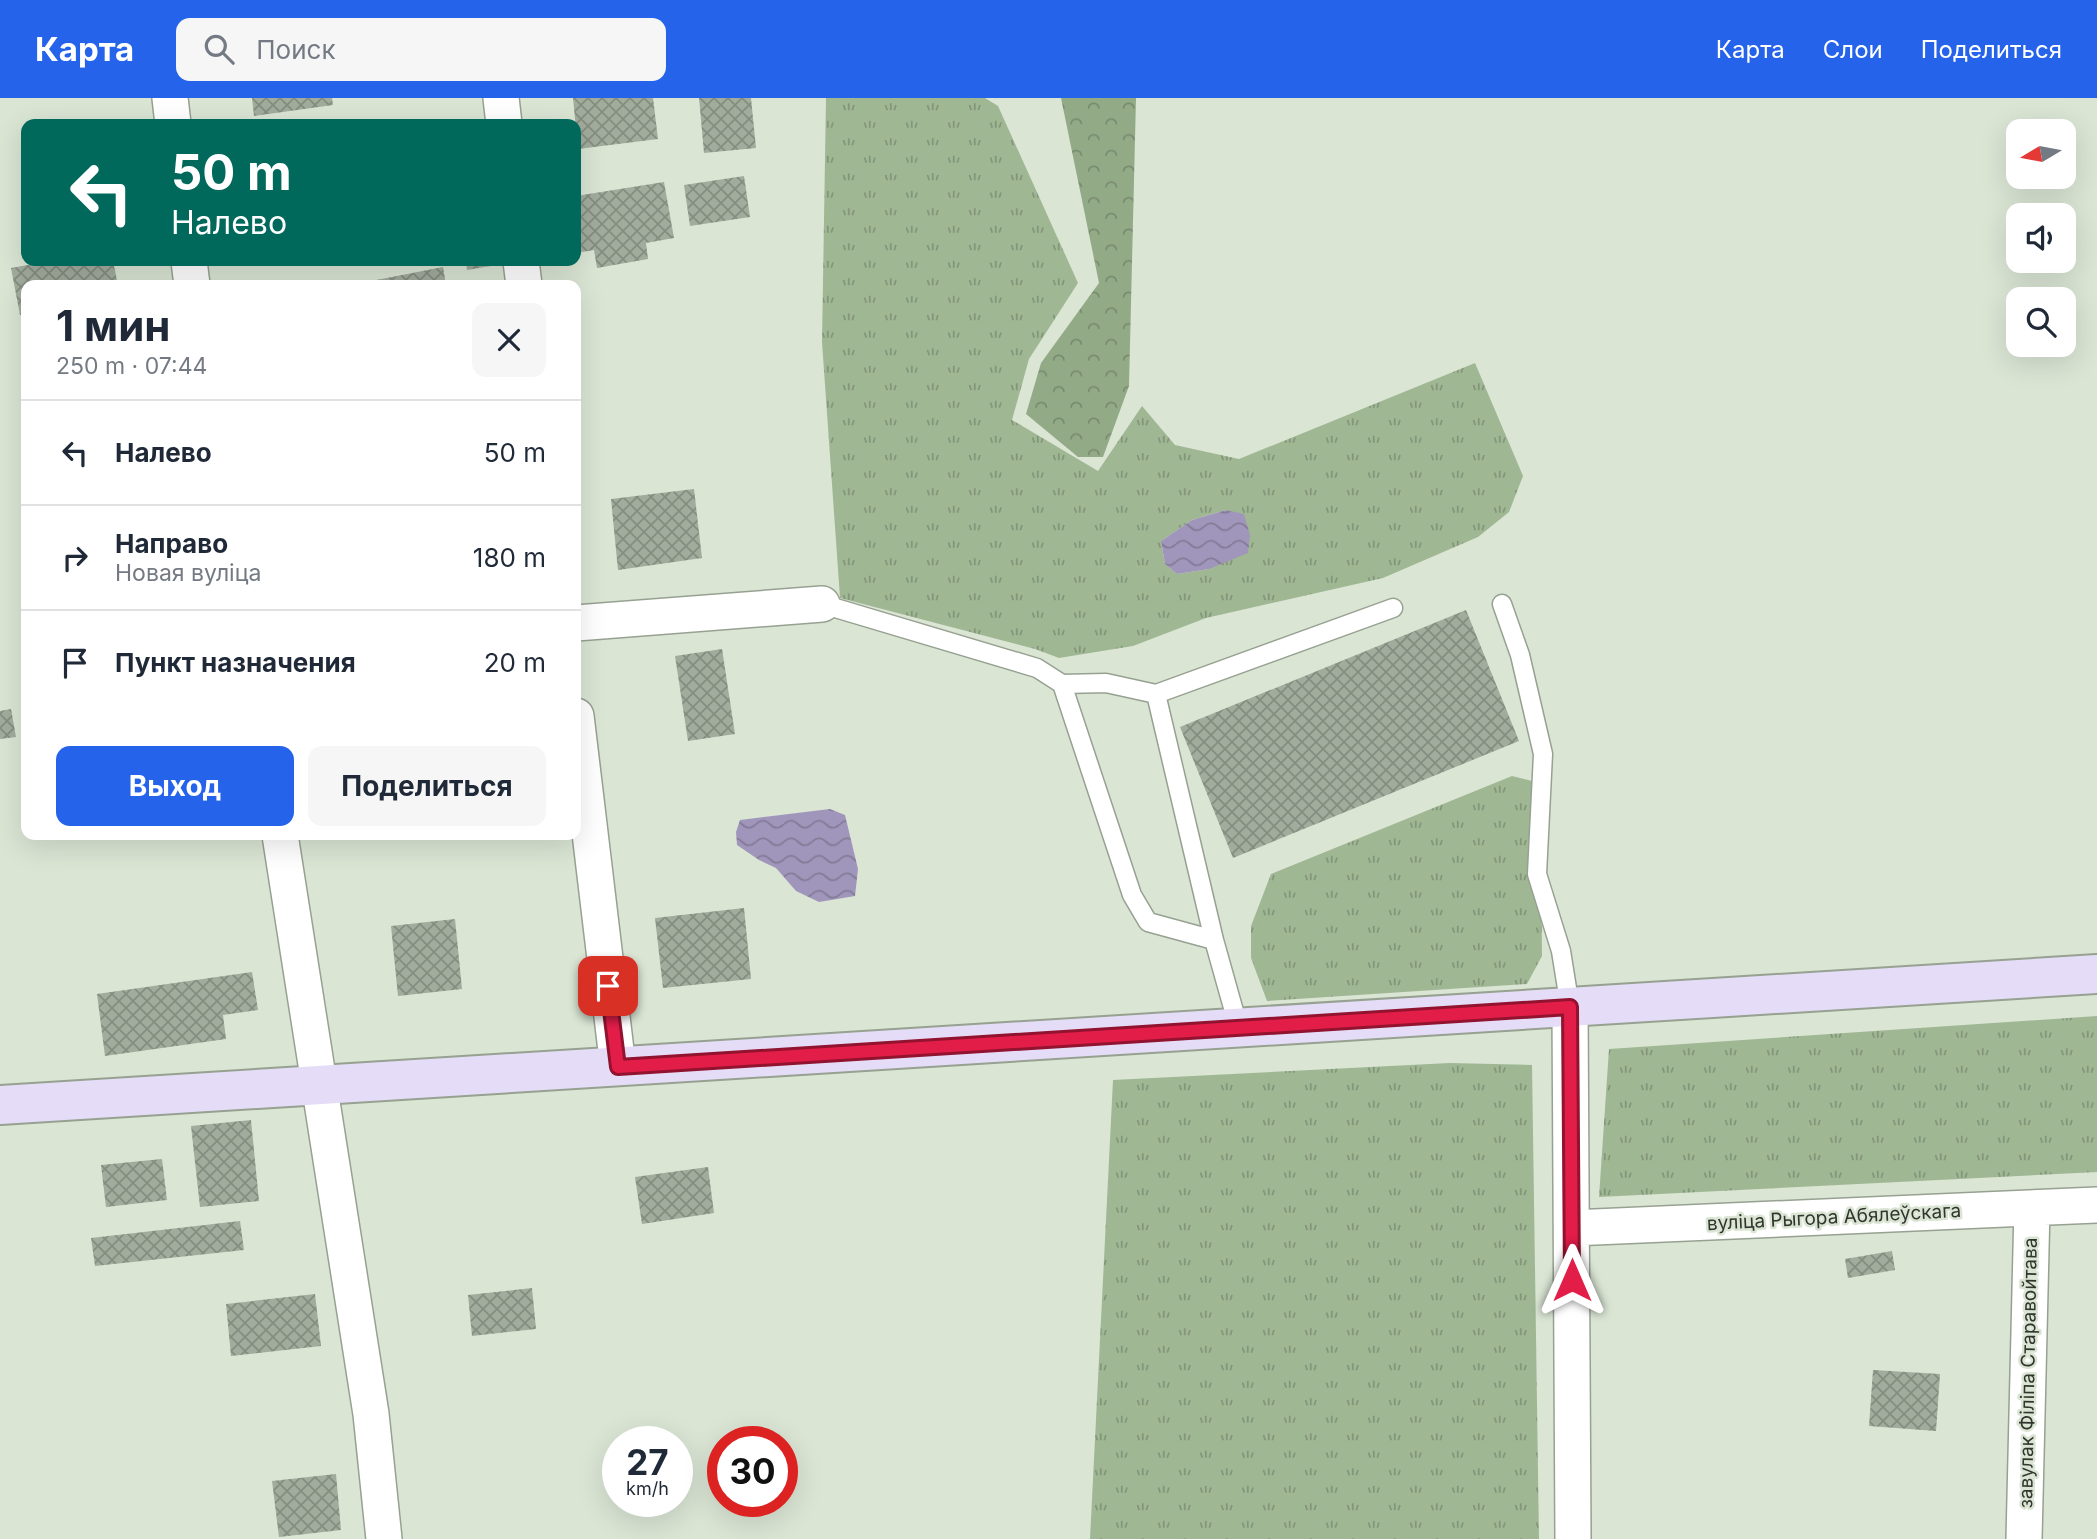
<!DOCTYPE html>
<html lang="ru">
<head>
<meta charset="utf-8">
<style>
  :root { --surface:#fff; --page:#f6f6f7; --text:#1f2937; --muted:#747a83; --line:#e0e1e3; --accent:#2563eb }
  body { margin:0; font-family:Inter,sans-serif; background:var(--page); color:var(--text); height:100vh; display:flex; flex-direction:column; font-size:26px; white-space:nowrap }
  * { box-sizing:border-box; margin:0 }
  p { font-size:23px; color:var(--muted) }
  .icon { flex:none; width:38px; height:38px; fill:none; stroke:currentColor; stroke-width:2; stroke-linecap:round; stroke-linejoin:round }
  .map { position:relative; flex:1; overflow:hidden }
  .side { position:absolute; left:21px; top:182px; width:560px; height:560px; display:flex; flex-direction:column; background:var(--surface); border-radius:14px; box-shadow:0 7px 28px #0002 }
  .side>* { flex:none }
  .top-card { position:absolute; left:21px; top:21px; width:560px; height:147px; border-radius:14px; box-shadow:0 7px 28px #0002; background:#00695c; color:#fff; overflow:hidden }
  .needle { width:46px; rotate:260deg }
  .controls { position:absolute; left:2006px; top:21px; display:grid; gap:14px }
  .controls a { display:grid; place-items:center; width:70px; height:70px; border-radius:14px; background:var(--surface); box-shadow:0 7px 28px #0002; font-size:35px }
  .speed { position:absolute; left:602px; top:1328px; display:flex; gap:14px; font-size:35px; font-weight:700; text-align:center }
  .speed>* { display:grid; place-content:center; width:91px; height:91px; border-radius:50%; background:var(--surface); box-shadow:0 7px 28px #0002; line-height:1 }
  .speed small { font-size:18px; font-weight:400 }
  .speed .limit { border:10px solid #d22; background:#fff; color:#111 }
  .pin { position:absolute; display:grid; place-items:center; width:60px; height:60px; color:#fff; margin:-30px; border-radius:14px; box-shadow:0 4px 10px #0006 }
  .me { position:absolute; width:77px; margin:-38px; rotate:0deg; stroke-linejoin:round; filter:drop-shadow(0 0 5px #0008) }
  .turn { display:flex; align-items:center; gap:24px; height:147px; padding:0 35px; font-size:32px }
  .turn .icon { width:91px; height:91px; stroke-width:2.5 }
  .turn b { display:block; font-size:49px; line-height:60px }
  .round { display:grid; place-items:center; flex:none; width:74px; height:74px; border-radius:14px; background:var(--page) }
  .overview { display:flex; align-items:center; justify-content:space-between; height:119px; padding:0 35px }
  h1 { font-size:42px; font-weight:700; line-height:52px }
  .action { display:flex; gap:14px; margin-top:auto; padding:14px 35px }
  .action a { flex:1; height:80px; border-radius:14px; background:var(--accent); color:#fff; font-size:28px; font-weight:700; line-height:80px; text-align:center }
  .action a+a { background:var(--page); color:var(--text) }
  ul { padding:0; list-style:none }
  li { display:flex; align-items:center; gap:21px; height:105px; padding:0 35px; border-top:2px solid var(--line) }
  li div { flex:1 }
  li b { display:block; font-size:26px }
  li em { font-style:normal }
  header { display:flex; align-items:center; gap:42px; box-sizing:border-box; height:98px; padding:0 35px; background:var(--accent); color:#fff }
  header strong { font-size:33px }
  nav { display:flex; gap:38px; margin-inline-start:auto; font-size:24px }
  .search { width:490px; height:63px; background:var(--page); display:flex; align-items:center; gap:18px; box-sizing:border-box; padding:0 24px; border-radius:14px; color:var(--muted); font-size:26px }
  .map>svg:first-child { display:block }
  .grass { fill:url(#grass-tufts); fill-rule:evenodd }
  .forest { fill:url(#forest-crowns) }
  .water { fill:url(#water-waves) }
  .building { fill:url(#building-cross-hatch) }
  .lines { fill:none; stroke-linecap:round; stroke-linejoin:round }
  .lane-casing { stroke:#97a191; stroke-width:21 }
  .street-casing { stroke:#97a191; stroke-width:38 }
  .secondary-casing { stroke:#97a191; stroke-width:42 }
  .lane { stroke:#fff; stroke-width:18 }
  .street { stroke:#fff; stroke-width:35 }
  .secondary { stroke:#e5ddf7; stroke-width:38 }
  .route-casing { stroke:#92132f; stroke-width:18 }
  .route { stroke:#e11d48; stroke-width:12 }
  .labels { text-anchor:middle; dominant-baseline:central; stroke-width:5; stroke-linejoin:round; paint-order:stroke }
  .street-label { font-size:19px; fill:#31352e; stroke:#dae5d4 }
</style>
</head>
<body>
<header>
<strong>Карта</strong>
<div class="search"><svg class="icon" aria-label="search" viewBox="0 0 24 24"><circle cx="10" cy="10" r="6"/><path d="M15 15l6 6"/></svg>Поиск</div>
<nav><a>Карта</a><a>Слои</a><a>Поделиться</a></nav>
</header>
<div class="map">
<svg width="2097" height="1441" viewBox="0 0 2097 1441">
  <defs>
    <pattern id="grass-tufts" width="24" height="20" patternUnits="userSpaceOnUse" patternTransform="scale(1.75)"><rect width="24" height="20" fill="#a0b794"/><path d="M3 7l-1-3M5 7V3M7 7l1-3M15 17l-1-3M17 17v-4M19 17l1-3" fill="none" stroke="#839679"/></pattern>
    <pattern id="forest-crowns" width="20" height="18" patternUnits="userSpaceOnUse" patternTransform="scale(1.75)"><rect width="20" height="18" fill="#93aa87"/><path d="M2 6a3 3 0 1 1 6 0M12 15a3 3 0 1 1 6 0" fill="none" stroke="#798b6f"/></pattern>
    <pattern id="water-waves" width="16" height="10" patternUnits="userSpaceOnUse" patternTransform="scale(1.75)"><rect width="16" height="10" fill="#a096bb"/><path d="M0 5q4-4 8 0t8 0" fill="none" stroke="#837b98"/></pattern>
    <pattern id="building-cross-hatch" width="8" height="8" patternUnits="userSpaceOnUse" patternTransform="scale(1.75)"><rect width="8" height="8" fill="#a2ac9d"/><path d="M0 0l8 8M0 8l8-8" fill="none" stroke="#858d80"/></pattern>
  </defs>
  <rect width="100%" height="100%" fill="#dae5d4"/>
  <!-- grass -->
  <path class="grass" d="M826,0H985L998,8L1078,185L1029,261L1012,322L1098,373L1142,308L1175,347L1239,361L1475,265L1523,378L1509,414L1478,439L1383,480L1206,520L1133,548L1059,560L1035,551L840,500L822,244ZM1226,412L1209,471L1177,476L1165,466L1161,443L1192,422Z
    M1512,678L1540,685L1542,858L1527,886L1267,903L1251,860V828L1271,776Z
    M2097,918V1074L1599,1099L1609,951Z
    M1450,965L1532,967L1539,1441H1090L1113,982Z"/>
  <!-- forest -->
  <path class="forest" d="M1061,0H1136L1129,288L1103,359H1078L1026,316L1041,265L1099,185Z"/>
  <!-- water -->
  <path class="water" d="M1226,412L1244,416L1250,437L1248,455L1209,471L1177,476L1165,466L1161,443L1192,422Z
    M830,711L845,717L858,771L855,798L819,804L796,793L776,770L759,762L737,747L736,734L740,722Z"/>
  <!-- building -->
  <path class="building" d="M252,0H332L333,7L254,18Z
    M573,0H653L658,41L578,51Z
    M699,0H751L756,50L704,55Z
    M744,78L750,119L690,128L684,87Z
    M664,84L674,140L646,145L648,161L597,170L594,152L576,155V98Z
    M50,163H113L118,187H26V216L20,217L11,170Z
    M466,163H514L515,164L467,172Z
    M443,169L446,187H356V186Z
    M694,391L702,460L618,472L611,401Z
    M1466,512L1519,643L1233,760L1180,629Z
    M722,551L735,636L688,643L675,558Z
    M11,611L16,639L0,641V613Z
    M744,810L751,881L663,890L655,820Z
    M455,821L462,891L398,898L391,828Z
    M252,874L258,912L223,917L226,941L105,958L97,896Z
    M251,1022L259,1103L200,1109L191,1028Z
    M162,1061L167,1102L106,1109L101,1067Z
    M708,1069L714,1115L642,1126L635,1079Z
    M240,1123L244,1152L95,1168L91,1140Z
    M1892,1153L1895,1172L1848,1180L1845,1161Z
    M532,1190L536,1231L472,1238L468,1197Z
    M315,1196L321,1248L231,1258L226,1206Z
    M1873,1272L1940,1276L1936,1333L1869,1328Z
    M336,1376L341,1432L279,1439L272,1383Z"/>
  <g class="lines">
    <defs>
      <path id="lane" d="M822,506L1037,570L1062,586L1132,797L1148,824L1214,842L1239,931
        M1502,506L1520,557L1543,656L1537,776L1561,853L1570,909
        M1062,586L1106,585L1156,596
        M1214,842L1156,596L1393,510"/>
      <path id="street" d="M170,0L173,26
        M501,0L504,26
        M189,163L192,187
        M521,163L524,187
        M576,525L822,506
        M576,618L618,969
        M280,737L371,1316L384,1441
        M1570,909L1573,1441
        M1572,1130L2097,1107
        M2024,1441L2032,1110"/>
      <path id="secondary" d="M0,1007L2097,876"/>
    </defs>
    <!-- lane casing -->
    <use href="#lane" class="lane-casing"/>
    <!-- street casing -->
    <use href="#street" class="street-casing"/>
    <!-- secondary casing -->
    <use href="#secondary" class="secondary-casing"/>
    <!-- lane -->
    <use href="#lane" class="lane"/>
    <!-- street -->
    <use href="#street" class="street"/>
    <!-- secondary -->
    <use href="#secondary" class="secondary"/>
  </g>
  <g class="lines">
    <defs>
      <path id="route" d="M608,888L618,969L1570,909L1572,1182"/>
    </defs>
    <!-- route casing -->
    <use href="#route" class="route-casing"/>
    <!-- route -->
    <use href="#route" class="route"/>
  </g>
  <g class="labels">
    <!-- street labels -->
    <g class="street-label">
      <text transform="translate(1834 1119) rotate(-3)">вуліца Рыгора Абялеўскага</text>
      <text transform="translate(2028 1275) rotate(-89)">завулак Філіпа Старавойтава</text>
    </g>
  </g>
</svg>
<div class="controls">
<a><svg class="needle" viewBox="-14 -14 28 28"><path d="M0-13l5 13h-10z" fill="#e53935"/><path d="M0 13l5-13h-10z" fill="#747a83"/></svg></a>
<a><svg class="icon" aria-label="sound" viewBox="0 0 24 24"><path d="M4 9h4l5-4v14l-5-4H4zM17 9q2 3 0 6"/></svg></a>
<a><svg class="icon" aria-label="search" viewBox="0 0 24 24"><circle cx="10" cy="10" r="6"/><path d="M15 15l6 6"/></svg></a>
</div>
<div class="speed"><div>27<small>km/h</small></div><div class="limit">30</div></div>
<div class="pin" style="left:608px;top:888px;background:#d93025"><svg class="icon" aria-label="arrive" viewBox="0 0 24 24"><path d="M6 21V4h12l-3 4 3 4H6"/></svg></div>
<svg class="me" style="left:1572px;top:1182px" viewBox="-20 -20 40 40"><path d="M0-17L14 15 0 8-14 15z" fill="#e11d48" stroke="#fff" stroke-width="4"/></svg>
<div class="top-card">
<div class="turn"><svg class="icon" aria-label="left" viewBox="0 0 24 24"><path d="M17 20v-9H6M10 6l-5 5 5 5"/></svg><div><b>50 m</b>Налево</div></div>
</div>
<section class="side">
<div class="overview"><div><h1>1 мин</h1><p>250 m · 07:44</p></div><a class="round"><svg class="icon" aria-label="close" viewBox="0 0 24 24"><path d="M6 6l12 12M18 6L6 18"/></svg></a></div>
<ul>
<li><svg class="icon" aria-label="left" viewBox="0 0 24 24"><path d="M17 20v-9H6M10 6l-5 5 5 5"/></svg><div><b>Налево</b></div><em>50 m</em></li>
<li><svg class="icon" aria-label="right" viewBox="0 0 24 24"><path d="M7 20v-9h11M14 6l5 5-5 5"/></svg><div><b>Направо</b><p>Новая вуліца</p></div><em>180 m</em></li>
<li><svg class="icon" aria-label="arrive" viewBox="0 0 24 24"><path d="M6 21V4h12l-3 4 3 4H6"/></svg><div><b>Пункт назначения</b></div><em>20 m</em></li>
</ul>
<div class="action"><a>Выход</a><a>Поделиться</a></div>
</section>
</div>
</body>
</html>
